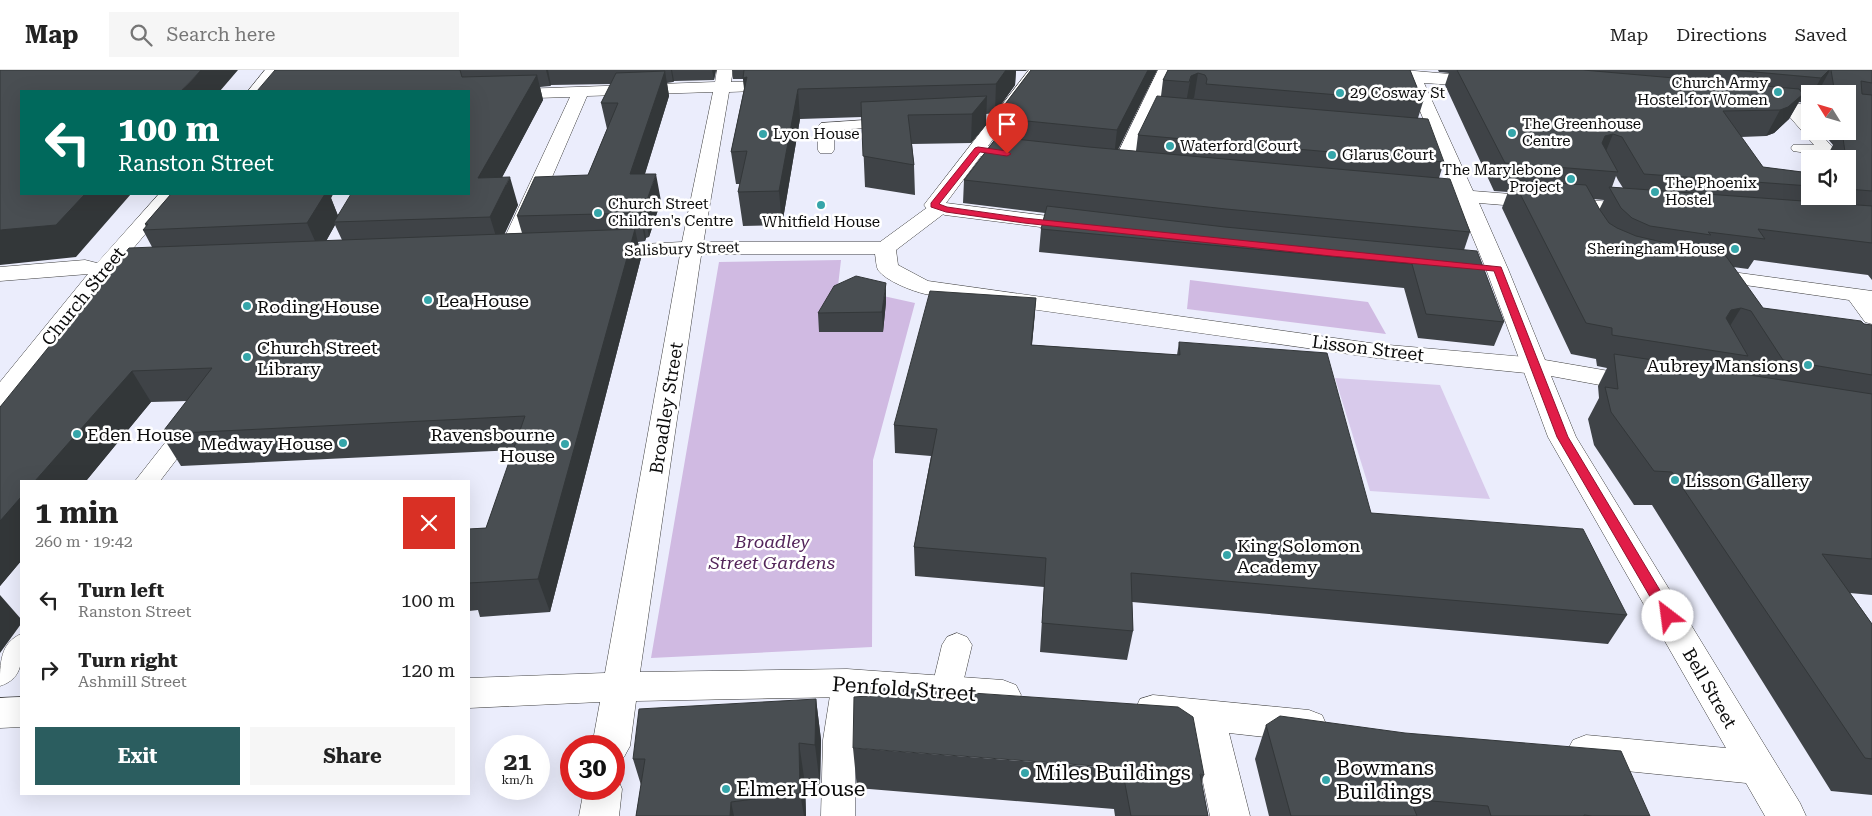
<!DOCTYPE html>
<html lang="en">
<head>
<meta charset="utf-8">
<style>
  :root { --surface:#fff; --page:#f6f6f6; --text:#222; --muted:#767676; --line:#e0e0e0; --accent:#2b5d5f }
  body { margin:0; font-family:"Roboto Serif",serif; background:var(--page); color:var(--text); height:100vh; display:flex; flex-direction:column; font-size:19px; white-space:nowrap }
  * { box-sizing:border-box; margin:0 }
  p { font-size:16px; color:var(--muted) }
  .icon { flex:none; width:28px; height:28px; fill:none; stroke:currentColor; stroke-width:2; stroke-linecap:round; stroke-linejoin:round }
  .map { position:relative; flex:1; overflow:hidden }
  .details { position:absolute; left:20px; top:410px; width:450px; height:315px; display:flex; flex-direction:column; background:var(--surface); border-radius:0px; box-shadow:0 5px 20px #0002 }
  .details>* { flex:none }
  .top-card { position:absolute; left:20px; top:20px; width:450px; height:105px; border-radius:0px; box-shadow:0 5px 20px #0002; background:#00695c; color:#fff; overflow:hidden }
  .needle { width:32px; rotate:307deg }
  .tools { position:absolute; left:1801px; top:15px; display:grid; gap:10px }
  .tools a { display:grid; place-items:center; width:55px; height:55px; border-radius:0px; background:var(--surface); box-shadow:0 5px 20px #0002; font-size:25px }
  .speed { position:absolute; left:485px; top:665px; display:flex; gap:10px; font-size:25px; font-weight:700; text-align:center }
  .speed>* { display:grid; place-content:center; width:65px; height:65px; border-radius:50%; background:var(--surface); box-shadow:0 5px 20px #0002; line-height:1 }
  .speed small { font-size:12px; font-weight:400 }
  .speed .limit { border:8px solid #d22; background:#fff; color:#111 }
  .pin { position:absolute; display:grid; place-items:center; width:42px; height:42px; color:#fff; margin:-51px -21px; border-radius:50% 50% 50% 0; rotate:-45deg; box-shadow:0 0 5px #0007 }
  .pin .icon { rotate:45deg }
  .me { position:absolute; width:55px; margin:-28px; rotate:330deg; stroke-linejoin:round; filter:drop-shadow(0 0 4px #0008) }
  .turn { display:flex; align-items:center; gap:18px; height:105px; padding:0 15px; font-size:22px }
  .turn .icon { width:65px; height:65px; stroke-width:2.5 }
  .turn b { display:block; font-size:35px; line-height:42px }
  .round { display:grid; place-items:center; flex:none; width:52px; height:52px; border-radius:0px; background:var(--page) }
  .head { display:flex; align-items:center; justify-content:space-between; height:85px; padding:0 15px }
  h1 { font-size:30px; font-weight:700; line-height:38px }
  .action { display:flex; gap:10px; margin-top:auto; padding:10px 15px }
  .action a { flex:1; height:58px; border-radius:0px; background:var(--accent); color:#fff; font-size:20px; font-weight:700; line-height:58px; text-align:center }
  .action a+a { background:var(--page); color:var(--text) }
  ul { padding:0; list-style:none }
  li { display:flex; align-items:center; gap:15px; height:70px; padding:0 15px }
  li div { flex:1 }
  li b { display:block; font-size:19px }
  li em { font-style:normal }
  header { display:flex; align-items:center; gap:30px; box-sizing:border-box; height:70px; padding:0 25px; background:var(--surface); border-bottom:1px solid var(--line) }
  header strong { font-size:24px }
  nav { display:flex; gap:28px; margin-inline-start:auto; font-size:18px }
  .search { width:350px; height:45px; background:var(--page); display:flex; align-items:center; gap:12px; box-sizing:border-box; padding:0 18px; border-radius:0px; color:var(--muted); font-size:19px }
  .map>svg:first-child { display:block }
  .green { fill:#d0bae2 }
  .pitch { fill:#d8caeb }
  .lines { fill:none; stroke-linecap:round; stroke-linejoin:round }
  .service-casing { stroke:#3e3e3e; stroke-width:1 }
  .pedestrian-casing { stroke:#3e3e3e; stroke-width:1 }
  .minor-casing { stroke:#3e3e3e; stroke-width:1 }
  .service { fill:#fff; fill-rule:evenodd }
  .pedestrian { fill:#fff; fill-rule:evenodd }
  .minor { fill:#fff; fill-rule:evenodd }
  .wall { fill:#3f4347; fill-rule:evenodd }
  .shaded-wall { fill:#333739 }
  .building { fill:#494e52; stroke:#333739 }
  .route { fill:#e11d48; stroke:#92132f }
  .poi-dot { fill:#35a5a9; stroke:#fff; stroke-width:2 }
  .labels { text-anchor:middle; dominant-baseline:central; stroke-width:5; stroke-linejoin:round; paint-order:stroke }
  .far-poi-label { font-size:15px; fill:#0b0b0b; stroke:#fff; text-anchor:start }
  .far-street-label { font-size:15px; fill:#0b0b0b; stroke:#fff }
  .street-label { font-size:18px; fill:#0b0b0b; stroke:#fff }
  .poi-label { font-size:18px; fill:#0b0b0b; stroke:#fff; text-anchor:start }
  .park-label { font-size:18px; font-style:italic; fill:#53245a; stroke:#fff }
  .near-street-label { font-size:21px; fill:#0b0b0b; stroke:#fff }
  .near-poi-label { font-size:21px; fill:#0b0b0b; stroke:#fff; text-anchor:start }
</style>
</head>
<body>
<header>
<strong>Map</strong>
<div class="search"><svg class="icon" aria-label="search" viewBox="0 0 24 24"><circle cx="10" cy="10" r="6"/><path d="M15 15l6 6"/></svg>Search here</div>
<nav><a>Map</a><a>Directions</a><a>Saved</a></nav>
</header>
<div class="map">
<svg width="1872" height="746" viewBox="0 0 1872 746">
  <rect width="100%" height="100%" fill="#ebedfc"/>
  <!-- green -->
  <path class="green" d="M841,190L838,216L915,233L873,390L872,577L651,588L719,192Z
    M1190,210L1368,232L1386,264L1187,239Z"/>
  <!-- pitch -->
  <path class="pitch" d="M1335,308L1440,315L1490,429L1370,421Z"/>
  <g class="lines">
    <defs>
      <path id="service" d="M1789,34L1794,35L1810,52V61H1818L1836,81L1834,84L1828,86L1793,81L1791,78L1793,75H1814L1782,38L1784,35Z
        M895,48L900,50L903,53L900,56L834,60V80L832,83H820L818,80V56L821,53Z
        M1710,199L1872,221V254L1865,252L1849,230L1703,209L1700,205L1703,201Z
        M187,353L195,355L199,360L160,411H135L179,355Z
        M957,563L967,567L972,575L961,621L957,630L946,634L935,630L931,621L942,575L947,567Z
        M21,564C22,587 25,608 0,616C0,593 0,573 21,564Z
        M847,601L858,604L862,613L855,670V746H821L823,670L832,613L836,604Z"/>
      <path id="pedestrian" d="M939,132L946,134L949,138L946,142L896,180L898,195L928,211L1377,274L1536,288L1545,291L1549,296L1545,301L1536,304L1377,288L925,224C912,221 886,211 878,200C876,196 876,189 875,184H691L683,183L680,178L683,173L691,172H880L932,134Z"/>
      <path id="minor" d="M265,0H281L264,21H248Z
        M717,0H733L731,12L781,10L787,12L789,15L787,18L781,20L729,22L700,192L640,602L847,599L1003,610L1016,615L1021,625L1016,635L1003,640L847,627L636,631L630,676L624,687L614,691V676H592L600,632L469,638V608L605,603L680,185L603,188L595,187L592,182L595,177L603,176L682,172L713,22L587,26L518,186L515,191L507,192L499,191L496,186L570,27L469,30V21H464L715,12Z
        M1029,0H1045L988,76L1030,82L1032,86L1030,90L1023,92L981,86L946,133L1080,150L1087,152L1090,156L1087,160L1080,162L945,145L927,139L924,135L927,131Z
        M1158,0H1174L1157,37L1194,42L1197,46L1194,50L1188,51L1152,47L1128,99L1121,101L1114,99L1112,95Z
        M1403,0L1485,7L1491,9L1493,12L1491,15L1485,17L1424,13L1473,121L1638,134L1645,136L1648,140L1645,144L1638,146L1479,133L1508,199L1545,290L1638,306L1647,309L1651,314L1647,319L1638,322L1551,306L1576,367L1800,733L1806,746H1765L1746,713L1586,697L1573,692L1567,681L1573,670L1586,665L1726,678L1548,367L1486,199L1458,132L1413,127L1410,123L1413,119L1420,117L1453,120Z
        M1759,30L1810,35V45L1753,39L1751,35L1753,31Z
        M159,124H179L120,194L148,192L156,194L159,199L156,204L109,207L9,335L0,337V312L88,204L0,211V197L85,190L97,193Z
        M1153,625L1309,640L1322,645L1327,656L1322,667L1309,672L1229,663L1250,746H1210L1192,659L1153,655L1140,651L1135,640L1140,629Z
        M21,627V657L0,658V628Z
        M614,706L617,707L622,719L619,746H579L584,719H614Z"/>
    </defs>
    <!-- service casing -->
    <use href="#service" class="service-casing"/>
    <!-- pedestrian casing -->
    <use href="#pedestrian" class="pedestrian-casing"/>
    <!-- minor casing -->
    <use href="#minor" class="minor-casing"/>
    <!-- service -->
    <use href="#service" class="service"/>
    <!-- pedestrian -->
    <use href="#pedestrian" class="pedestrian"/>
    <!-- minor -->
    <use href="#minor" class="minor"/>
  </g>
  <!-- wall -->
  <path class="wall" d="M275,0H716L714,10L674,11L673,12L667,13L669,26L645,104L661,131L649,167L646,168L645,171L638,172L641,188L550,542L480,547L478,540L469,541V459L486,458L514,380L181,396L161,364L187,331L151,332L86,411H21V491L0,516V337L152,177L143,160L146,157L145,154L171,124H333L331,128L338,146L469,124V21ZM611,14L601,33L607,59L588,105L517,146L522,163L504,164L518,135L502,107L543,30L540,17L550,16L551,15ZM335,155L342,170L326,171Z
    M732,0H1027L1026,1H1016L1015,15L995,43L986,44V55L971,73L912,74L914,95L915,125L865,117L862,47L800,49L782,155L743,156L738,122L740,114H736L731,82L744,19L743,9H733Z
    M1031,0H1157L1118,80L1136,81L1138,65L1161,26L1163,10L1168,0H1410L1423,32L1418,48L1444,92L1439,108L1470,162L1464,180L1504,252L1494,276L1418,268L1404,218L1039,182L1041,159L1045,143L963,133L964,110L995,69L996,46Z
    M1438,0H1872V210L1868,205L1754,190L1748,199L1733,197L1763,238L1872,255V525L1850,523L1872,554V725L1831,721L1652,435H1634L1594,375L1588,349L1599,328L1598,316L1607,298L1597,296L1596,289L1571,284L1502,138L1508,122L1494,121L1445,15L1449,3L1439,2ZM1810,24H1848V61H1822L1823,63L1833,75L1826,88V89H1848V126H1810V103L1763,97L1741,67L1766,66L1774,63L1789,49L1799,32L1807,33L1810,30ZM1616,106L1618,110L1623,118L1612,117ZM1593,129L1604,130L1599,140ZM1744,292L1752,305L1738,303Z
    M1036,228L1032,275L1177,285L1179,272L1371,443L1627,545L1608,574L1132,532L1133,561L1127,590L1040,582L1044,517L915,506L914,477L931,386L895,383L894,355Z
    M886,232L883,262H819L818,243Z
    M816,629L821,670L820,715L805,714L806,746H636L641,715L633,689Z
    M1266,655L1650,746H1269L1255,689Z
    M853,678L1204,705L1201,713L1208,746H1115L1114,739L857,718Z"/>
  <!-- shaded-wall -->
  <path class="shaded-wall" d="M201,0H238L220,21H181Z
    M546,0H548L551,15L550,16Z
    M671,0H672L674,11L673,12Z
    M712,0H716L714,10Z
    M1006,0H1016L1015,15L995,43L996,14Z
    M1148,0H1157L1114,87L1117,60Z
    M1829,0H1830L1817,24H1812L1821,8Z
    M665,1L669,26L636,132L630,104Z
    M1198,3L1194,28L1187,31L1185,38L1191,6Z
    M537,5L543,30L487,136L478,108Z
    M747,7V38L743,8Z
    M798,19L800,49L782,155L779,121Z
    M1803,24L1789,49L1774,63L1766,66L1780,40Z
    M987,26L986,55L971,73L972,44Z
    M1613,64L1602,91L1593,93L1605,66Z
    M656,104L661,131L649,167L644,139Z
    M510,107L518,135L499,176L490,147Z
    M85,124H131L76,187L0,195V160Z
    M308,124H333L331,128L339,148L334,152L335,155L320,182L307,153Z
    M641,139L646,168L645,171L640,143Z
    M635,159L641,188L550,542L538,509Z
    M886,213V232L883,262L882,242Z
    M1036,228L1034,254L1029,302L1031,275Z
    M1741,238L1722,269L1713,271L1731,240Z
    M132,301L151,332L86,411H35Z
    M21,427V491L0,516V451Z
    M0,525L21,549V554L0,583Z
    M816,629L821,670L820,715L815,675Z
    M799,673L805,714L806,746H804L800,723Z
    M731,732L734,746H730Z"/>
  <!-- building -->
  <path class="building" d="M0,0H201L181,21H21V124H85L56,155L0,160Z
    M275,0H460L462,7L537,5L478,108L510,107L490,147L334,152L351,124H469V21H257Z
    M744,0H1006L996,14L798,19L779,121L738,122L747,81L731,82L747,7L743,8Z
    M1031,0H1148L1117,60L1007,49L1010,46H996Z
    M1168,0H1410L1423,32L1206,14L1207,9L1205,5L1198,3L1191,6L1189,12L1163,10Z
    M1457,0H1583L1799,19L1803,24L1788,37L1780,40L1723,41L1763,97L1810,103V116L1644,104L1622,67L1613,64L1605,66L1602,73L1618,102L1505,93Z
    M1733,0H1829L1821,8Z
    M1831,0H1872V13L1861,11L1862,24L1872,25V121L1848,119V107H1850L1848,95V89H1846L1842,61H1848V60L1850,59L1854,54L1848,48V24H1835Z
    M665,1L630,104H656L644,139H641L640,143L517,146L535,107L588,105L618,33H601L616,3Z
    M987,26L972,44L908,45L914,95L863,86L861,32Z
    M1157,26L1428,49L1444,92L1138,65Z
    M997,67L1089,77L1450,109L1470,162L1226,139L964,110Z
    M1513,110L1586,115L1600,140L1609,153L1617,158L1636,166L1675,175L1723,182L1763,238L1861,251L1864,254L1872,255V305L1783,290L1751,241L1741,238L1731,240L1726,248L1748,286L1612,265V258L1586,253Z
    M1609,117L1872,136V173L1758,159L1765,169L1708,162L1711,165L1650,156L1632,148L1621,138Z
    M171,124H325L307,153L143,160L148,154H145Z
    M1047,136L1225,157L1477,181L1504,252L1426,244L1412,194L1041,159Z
    M635,159L538,509L469,513V459L486,458L525,346L161,364L212,298L132,301L35,411H21V427L0,451V337L129,178Z
    M856,206L886,213L882,242L818,243L834,216Z
    M930,221L1036,228L1031,275L1180,285L1179,272L1327,283L1371,443L1583,459L1627,545L1131,503L1133,561L1042,553L1046,488L914,477L937,359L894,355Z
    M1614,284L1872,324V489L1822,484L1872,554V689L1865,688L1672,402L1654,401L1611,342L1605,317L1618,319Z
    M869,616L1178,637L1193,647L1204,705L1200,704L1208,746H1131L1122,698L853,678L854,627L868,626Z
    M816,629L815,675L799,673L800,723L731,732L730,746H636L645,689H633L639,639Z
    M1280,646L1405,663L1621,681L1650,746H1592L1584,745V746H1491L1488,736L1410,729L1417,746H1291L1266,655Z"/>
  <!-- route -->
  <path class="route" d="M978,77L1007,81L1011,84L1007,86L980,82L939,134L947,137L1024,148L1501,197L1568,367L1673,542L1675,546L1673,549L1668,551L1663,549L1557,367L1494,201L1331,186L1024,153L946,142L931,137V133L975,78Z"/>
  <!-- markers -->
  <g class="poi-dot">
    <circle cx="1778" cy="22" r="5"/>
    <circle cx="1340" cy="23" r="5"/>
    <circle cx="1512" cy="63" r="5"/>
    <circle cx="763" cy="64" r="5"/>
    <circle cx="1170" cy="76" r="5"/>
    <circle cx="1332" cy="85" r="5"/>
    <circle cx="1571" cy="109" r="5"/>
    <circle cx="1655" cy="122" r="5"/>
    <circle cx="821" cy="135" r="5"/>
    <circle cx="598" cy="143" r="5"/>
    <circle cx="1735" cy="179" r="5"/>
    <circle cx="428" cy="230" r="5"/>
    <circle cx="247" cy="236" r="5"/>
    <circle cx="247" cy="287" r="5"/>
    <circle cx="1808" cy="295" r="5"/>
    <circle cx="77" cy="364" r="5"/>
    <circle cx="343" cy="373" r="5"/>
    <circle cx="565" cy="374" r="5"/>
    <circle cx="1675" cy="410" r="5"/>
    <circle cx="1227" cy="485" r="5"/>
    <circle cx="1025" cy="703" r="5"/>
    <circle cx="1326" cy="710" r="5"/>
    <circle cx="726" cy="719" r="5"/>
  </g>
  <g class="labels">
    <!-- far-poi labels -->
    <g class="far-poi-label">
      <text x="1768" y="13" text-anchor="end">Church Army<tspan x="1768" dy="17">Hostel for Women</tspan></text>
      <text x="1350" y="23">29 Cosway St</text>
      <text x="1522" y="54">The Greenhouse<tspan x="1522" dy="17">Centre</tspan></text>
      <text x="773" y="64">Lyon House</text>
      <text x="1180" y="76">Waterford Court</text>
      <text x="1342" y="85">Glarus Court</text>
      <text x="1561" y="100" text-anchor="end">The Marylebone<tspan x="1561" dy="17">Project</tspan></text>
      <text x="1665" y="113">The Phoenix<tspan x="1665" dy="17">Hostel</tspan></text>
      <text x="608" y="134">Church Street<tspan x="608" dy="17">Children's Centre</tspan></text>
      <text x="821" y="152" text-anchor="middle">Whitfield House</text>
      <text x="1725" y="179" text-anchor="end">Sheringham House</text>
    </g>
    <!-- far-street labels -->
    <g class="far-street-label">
      <text transform="translate(682 179) rotate(-2)">Salisbury Street</text>
    </g>
    <!-- street labels -->
    <g class="street-label">
      <text transform="translate(83 226) rotate(-51)">Church Street</text>
      <text transform="translate(1368 278) rotate(7)">Lisson Street</text>
      <text transform="translate(666 338) rotate(-81)">Broadley Street</text>
      <text transform="translate(1710 618) rotate(60)">Bell Street</text>
    </g>
    <!-- poi labels -->
    <g class="poi-label">
      <text x="438" y="230">Lea House</text>
      <text x="257" y="236">Roding House</text>
      <text x="257" y="277">Church Street<tspan x="257" dy="21">Library</tspan></text>
      <text x="1798" y="295" text-anchor="end">Aubrey Mansions</text>
      <text x="87" y="364">Eden House</text>
      <text x="555" y="364" text-anchor="end">Ravensbourne<tspan x="555" dy="21">House</tspan></text>
      <text x="333" y="373" text-anchor="end">Medway House</text>
      <text x="1685" y="410">Lisson Gallery</text>
      <text x="1237" y="475">King Solomon<tspan x="1237" dy="21">Academy</tspan></text>
    </g>
    <!-- park labels -->
    <g class="park-label">
      <text x="772" y="471">Broadley<tspan x="772" dy="21">Street Gardens</tspan></text>
    </g>
    <!-- near-street labels -->
    <g class="near-street-label">
      <text transform="translate(904 619) rotate(4)">Penfold Street</text>
    </g>
    <!-- near-poi labels -->
    <g class="near-poi-label">
      <text x="1336" y="698">Bowmans<tspan x="1336" dy="24">Buildings</tspan></text>
      <text x="1035" y="703">Miles Buildings</text>
      <text x="736" y="719">Elmer House</text>
    </g>
  </g>
</svg>
<div class="tools">
<a><svg class="needle" viewBox="-14 -14 28 28"><path d="M0-13l5 13h-10z" fill="#e53935"/><path d="M0 13l5-13h-10z" fill="#767676"/></svg></a>
<a><svg class="icon" aria-label="sound" viewBox="0 0 24 24"><path d="M4 9h4l5-4v14l-5-4H4zM17 9q2 3 0 6"/></svg></a>
</div>
<div class="speed"><div>21<small>km/h</small></div><div class="limit">30</div></div>
<div class="pin" style="left:1007px;top:84px;background:#d93025"><svg class="icon" aria-label="arrive" viewBox="0 0 24 24"><path d="M6 21V4h12l-3 4 3 4H6"/></svg></div>
<svg class="me" style="left:1668px;top:546px" viewBox="-20 -20 40 40"><circle r="19" fill="#fff"/><path d="M0-13L10 11 0 6-10 11z" fill="#e11d48"/></svg>
<div class="top-card">
<div class="turn"><svg class="icon" aria-label="left" viewBox="0 0 24 24"><path d="M17 20v-9H6M10 6l-5 5 5 5"/></svg><div><b>100 m</b>Ranston Street</div></div>
</div>
<section class="details">
<div class="head"><div><h1>1 min</h1><p>260 m · 19:42</p></div><a class="round" style="background:#d93025;color:#fff"><svg class="icon" aria-label="close" viewBox="0 0 24 24"><path d="M6 6l12 12M18 6L6 18"/></svg></a></div>
<ul>
<li><svg class="icon" aria-label="left" viewBox="0 0 24 24"><path d="M17 20v-9H6M10 6l-5 5 5 5"/></svg><div><b>Turn left</b><p>Ranston Street</p></div><em>100 m</em></li>
<li><svg class="icon" aria-label="right" viewBox="0 0 24 24"><path d="M7 20v-9h11M14 6l5 5-5 5"/></svg><div><b>Turn right</b><p>Ashmill Street</p></div><em>120 m</em></li>
</ul>
<div class="action"><a>Exit</a><a>Share</a></div>
</section>
</div>
</body>
</html>
